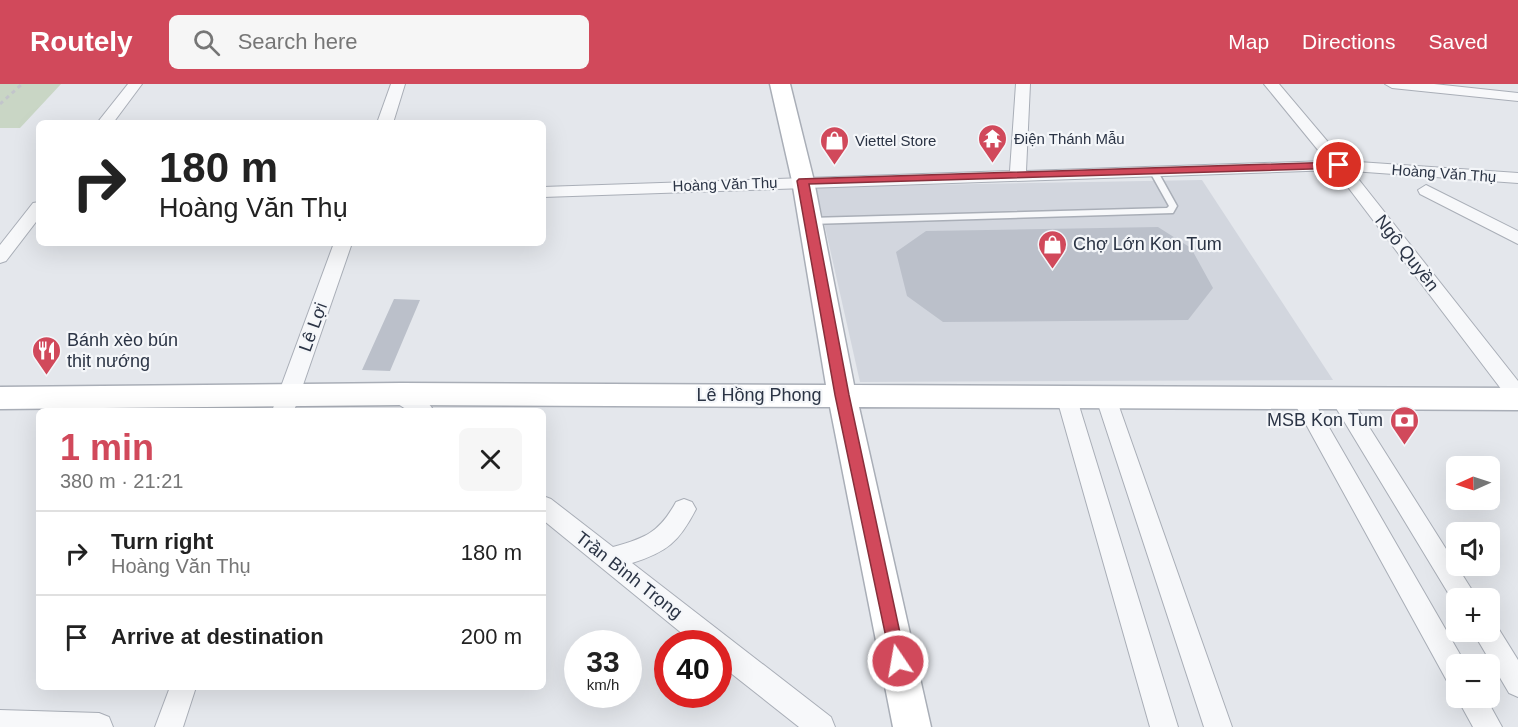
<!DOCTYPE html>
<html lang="en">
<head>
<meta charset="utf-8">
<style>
  :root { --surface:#fff; --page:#f6f6f6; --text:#222; --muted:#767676; --line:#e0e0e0; --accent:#d1495b }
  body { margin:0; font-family:Helvetica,sans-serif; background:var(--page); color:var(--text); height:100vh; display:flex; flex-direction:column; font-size:22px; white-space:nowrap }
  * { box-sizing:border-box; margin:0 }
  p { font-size:20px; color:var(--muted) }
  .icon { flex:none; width:33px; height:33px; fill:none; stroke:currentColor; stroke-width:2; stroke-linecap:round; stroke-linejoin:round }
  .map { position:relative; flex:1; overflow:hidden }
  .side { position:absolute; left:36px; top:324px; width:510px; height:282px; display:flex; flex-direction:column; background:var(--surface); border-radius:9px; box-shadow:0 6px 24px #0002 }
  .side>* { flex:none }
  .guide { position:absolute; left:36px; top:36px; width:510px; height:126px; border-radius:9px; box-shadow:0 6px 24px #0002; background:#fff; color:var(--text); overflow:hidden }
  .needle { width:39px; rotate:267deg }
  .fabs { position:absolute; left:1446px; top:372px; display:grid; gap:12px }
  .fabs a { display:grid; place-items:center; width:54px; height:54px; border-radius:9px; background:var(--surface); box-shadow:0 6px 24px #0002; font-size:30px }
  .speed { position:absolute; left:564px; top:546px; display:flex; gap:12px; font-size:30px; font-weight:700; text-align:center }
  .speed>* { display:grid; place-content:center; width:78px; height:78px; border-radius:50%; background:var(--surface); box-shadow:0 6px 24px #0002; line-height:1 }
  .speed small { font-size:15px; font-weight:400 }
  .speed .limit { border:9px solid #d22; background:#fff; color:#111 }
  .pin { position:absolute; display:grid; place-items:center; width:51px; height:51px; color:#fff; margin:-26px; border:3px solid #fff; border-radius:50%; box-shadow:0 2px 6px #0007 }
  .me { position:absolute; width:66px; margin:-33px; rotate:348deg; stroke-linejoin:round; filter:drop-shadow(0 0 4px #0008) }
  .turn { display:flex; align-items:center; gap:21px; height:126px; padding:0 24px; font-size:27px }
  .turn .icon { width:78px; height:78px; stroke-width:2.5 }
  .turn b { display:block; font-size:42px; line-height:51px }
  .round { display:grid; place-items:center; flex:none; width:63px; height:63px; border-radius:9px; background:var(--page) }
  .overview { display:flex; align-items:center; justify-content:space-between; height:102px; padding:0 24px }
  h1 { font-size:36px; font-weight:700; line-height:45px; color:var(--accent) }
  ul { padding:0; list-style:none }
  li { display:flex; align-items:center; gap:18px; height:84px; padding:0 24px; border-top:2px solid var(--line) }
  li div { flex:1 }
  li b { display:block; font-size:22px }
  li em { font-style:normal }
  header { display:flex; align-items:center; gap:36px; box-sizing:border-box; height:84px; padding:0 30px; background:var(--accent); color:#fff }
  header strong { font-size:28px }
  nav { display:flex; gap:33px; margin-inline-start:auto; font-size:21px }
  .search { width:420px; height:54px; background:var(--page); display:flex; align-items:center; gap:15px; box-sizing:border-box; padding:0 21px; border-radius:9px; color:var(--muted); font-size:22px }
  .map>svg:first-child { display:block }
  .built { fill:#d2d6de }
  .green { fill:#c9d6c5 }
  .building { fill:#bbc0ca }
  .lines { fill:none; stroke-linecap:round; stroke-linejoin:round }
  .lane-casing { stroke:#a9aeb7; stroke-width:3 }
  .street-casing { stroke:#a9aeb7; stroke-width:2 }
  .secondary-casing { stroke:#a9aeb7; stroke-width:3 }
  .path { stroke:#c2c5cb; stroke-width:3; stroke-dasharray:4 4; stroke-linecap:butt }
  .lane { fill:#f7f8fa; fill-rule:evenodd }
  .street { fill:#f7f8fa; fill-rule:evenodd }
  .secondary { fill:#fff; fill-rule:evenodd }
  .route { fill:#d1495b; stroke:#882f3b; stroke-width:1.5 }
  .labels { text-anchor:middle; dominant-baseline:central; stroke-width:4.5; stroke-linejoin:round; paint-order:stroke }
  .far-poi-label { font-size:15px; fill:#2b3445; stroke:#f4f6f9; text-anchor:start }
  .far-street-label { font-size:15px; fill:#2b3445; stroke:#f4f6f9 }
  .poi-label { font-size:18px; fill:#2b3445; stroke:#f4f6f9; text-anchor:start }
  .street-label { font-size:18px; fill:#2b3445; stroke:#f4f6f9 }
</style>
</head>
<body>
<header>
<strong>Routely</strong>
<div class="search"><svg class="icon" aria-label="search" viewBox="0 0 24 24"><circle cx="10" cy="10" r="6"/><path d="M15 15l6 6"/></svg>Search here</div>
<nav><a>Map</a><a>Directions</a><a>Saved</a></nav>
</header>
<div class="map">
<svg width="1518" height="643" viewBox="0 0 1518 643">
  <rect width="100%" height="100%" fill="#e4e7ec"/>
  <!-- built -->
  <path class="built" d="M1202,96L1333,296L860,298L816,103Z"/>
  <!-- green -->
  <path class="green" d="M0,0H61L20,44H0Z"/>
  <!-- building -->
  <path class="building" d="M1158,143L1191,164L1213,204L1188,236L943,238L907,212L896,168L926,147Z
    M394,215L420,216L390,287L362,286Z"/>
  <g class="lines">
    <defs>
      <path id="lane" d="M1151,86H1157L1177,122L1173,129L810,140L806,137L810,134L1167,124L1169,122L1150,88Z"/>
      <path id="street" d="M128,0H142L113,39H97Z
        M391,0H405L393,39H377Z
        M1016,0H1030L1026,87L1327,77L1264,0H1279L1344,77L1518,89V99L1352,87L1518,297V320L1511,318L1335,86L543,113V103L1010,87Z
        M1385,0H1434L1518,9V17L1392,4Z
        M1426,101L1518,147V160L1420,110L1418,106Z
        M39,118V134L6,177L0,179V161L33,119Z
        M334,159H352L294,327H272Z
        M401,302C413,306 428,316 434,327C415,327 401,329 391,310L394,304Z
        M1301,305L1308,307L1465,579L1456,580V601L1447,597L1291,313L1294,307Z
        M1106,306L1113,308L1116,314L1232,643H1204L1096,314L1099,308Z
        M1340,306L1347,308L1477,514H1456V522L1330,314L1333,308Z
        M1067,307L1074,309L1077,315L1178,643H1150L1057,315L1060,309Z
        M543,412L551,415L613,463C645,454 659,449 676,418L684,415L692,418L696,425C679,458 667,468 632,479L831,633L835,643H799L718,579V560H695L543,436Z
        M1490,537L1495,539L1518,576V613L1509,609L1473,548H1490Z
        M170,603H196L183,643H155Z
        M1457,614H1486L1502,643H1473Z
        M0,626L99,629L109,633L113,643H0Z"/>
      <path id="secondary" d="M770,0H790L814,97L854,301L1518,304V326L859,323L931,643H893L830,323L401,321L0,325V303L401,299L826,301L792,97Z"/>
    </defs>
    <!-- lane casing -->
    <use href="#lane" class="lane-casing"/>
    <!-- street casing -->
    <use href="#street" class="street-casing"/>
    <!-- secondary casing -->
    <use href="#secondary" class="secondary-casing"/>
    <!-- path -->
    <path class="path" d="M0,20L22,0"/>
    <!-- lane -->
    <use href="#lane" class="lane"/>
    <!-- street -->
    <use href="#street" class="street"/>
    <!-- secondary -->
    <use href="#secondary" class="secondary"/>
  </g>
  <!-- route -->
  <path class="route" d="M1339,78L1343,79V84L809,100L849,311L906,577L904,582L898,585L892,582L835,311L797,97L799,95Z"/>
  <!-- icons -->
  <defs>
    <symbol id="temple-pin" viewBox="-11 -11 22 30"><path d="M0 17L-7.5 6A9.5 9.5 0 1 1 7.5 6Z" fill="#d1495b" stroke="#f4f6f9"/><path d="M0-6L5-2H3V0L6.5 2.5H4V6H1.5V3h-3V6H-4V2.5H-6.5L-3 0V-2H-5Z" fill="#fff"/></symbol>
    <symbol id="shop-pin" viewBox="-11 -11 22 30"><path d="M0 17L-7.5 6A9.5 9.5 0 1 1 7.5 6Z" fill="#d1495b" stroke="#f4f6f9"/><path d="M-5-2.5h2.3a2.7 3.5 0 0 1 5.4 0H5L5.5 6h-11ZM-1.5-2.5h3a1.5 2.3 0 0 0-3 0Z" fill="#fff"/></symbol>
    <symbol id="restaurant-pin" viewBox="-11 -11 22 30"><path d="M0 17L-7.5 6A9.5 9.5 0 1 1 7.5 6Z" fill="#d1495b" stroke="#f4f6f9"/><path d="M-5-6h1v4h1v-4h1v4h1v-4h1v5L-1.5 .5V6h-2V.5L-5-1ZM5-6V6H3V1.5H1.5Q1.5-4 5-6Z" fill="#fff"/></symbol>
    <symbol id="bank-pin" viewBox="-11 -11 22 30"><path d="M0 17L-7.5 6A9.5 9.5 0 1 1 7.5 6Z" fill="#d1495b" stroke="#f4f6f9"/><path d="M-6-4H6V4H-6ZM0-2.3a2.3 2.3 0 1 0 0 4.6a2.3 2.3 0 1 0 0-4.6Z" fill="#fff"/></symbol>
  </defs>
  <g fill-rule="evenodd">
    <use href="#temple-pin" x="976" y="38" width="33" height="45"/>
    <use href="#shop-pin" x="818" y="40" width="33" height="45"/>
    <use href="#shop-pin" x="1036" y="144" width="33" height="45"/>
    <use href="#restaurant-pin" x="30" y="250" width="33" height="45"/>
    <use href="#bank-pin" x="1388" y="320" width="33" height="45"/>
  </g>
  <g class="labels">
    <!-- far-poi labels -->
    <g class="far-poi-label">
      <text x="1014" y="54">Điện Thánh Mẫu</text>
      <text x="855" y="56">Viettel Store</text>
    </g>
    <!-- far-street labels -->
    <g class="far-street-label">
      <text transform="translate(1444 89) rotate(4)">Hoàng Văn Thụ</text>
      <text transform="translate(725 100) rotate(-2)">Hoàng Văn Thụ</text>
    </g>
    <!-- poi labels -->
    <g class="poi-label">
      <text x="1073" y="160">Chợ Lớn Kon Tum</text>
      <text x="67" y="256">Bánh xèo bún<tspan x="67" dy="21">thịt nướng</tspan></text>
      <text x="1383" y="336" text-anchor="end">MSB Kon Tum</text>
    </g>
    <!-- street labels -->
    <g class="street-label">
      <text transform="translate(1407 169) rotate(52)">Ngô Quyền</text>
      <text transform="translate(313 243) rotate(-70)">Lê Lợi</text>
      <text x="759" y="311">Lê Hồng Phong</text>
      <text transform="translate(629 491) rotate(38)">Trần Bình Trọng</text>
    </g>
  </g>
</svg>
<div class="fabs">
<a><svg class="needle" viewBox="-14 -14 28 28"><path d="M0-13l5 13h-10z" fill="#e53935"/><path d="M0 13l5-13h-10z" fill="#767676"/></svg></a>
<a><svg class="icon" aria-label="sound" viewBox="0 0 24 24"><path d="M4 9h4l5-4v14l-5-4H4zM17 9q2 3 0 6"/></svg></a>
<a>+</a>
<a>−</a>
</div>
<div class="speed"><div>33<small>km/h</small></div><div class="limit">40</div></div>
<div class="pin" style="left:1339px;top:81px;background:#d93025"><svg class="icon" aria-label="arrive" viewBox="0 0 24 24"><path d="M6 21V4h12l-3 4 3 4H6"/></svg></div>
<svg class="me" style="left:898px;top:577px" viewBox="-20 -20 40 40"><circle r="17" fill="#d1495b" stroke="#fff" stroke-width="3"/><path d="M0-11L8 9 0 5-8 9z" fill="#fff"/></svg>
<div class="guide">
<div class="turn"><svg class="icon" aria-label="right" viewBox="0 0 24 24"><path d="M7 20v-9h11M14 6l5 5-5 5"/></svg><div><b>180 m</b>Hoàng Văn Thụ</div></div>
</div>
<section class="side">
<div class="overview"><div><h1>1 min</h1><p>380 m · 21:21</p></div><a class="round"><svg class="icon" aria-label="close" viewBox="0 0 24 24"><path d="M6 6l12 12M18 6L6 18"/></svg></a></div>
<ul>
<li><svg class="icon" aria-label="right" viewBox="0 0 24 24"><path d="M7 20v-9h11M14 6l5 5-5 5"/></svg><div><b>Turn right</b><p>Hoàng Văn Thụ</p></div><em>180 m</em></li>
<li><svg class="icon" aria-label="arrive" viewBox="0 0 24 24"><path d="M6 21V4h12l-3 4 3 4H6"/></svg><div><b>Arrive at destination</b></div><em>200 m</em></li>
</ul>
</section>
</div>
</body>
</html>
